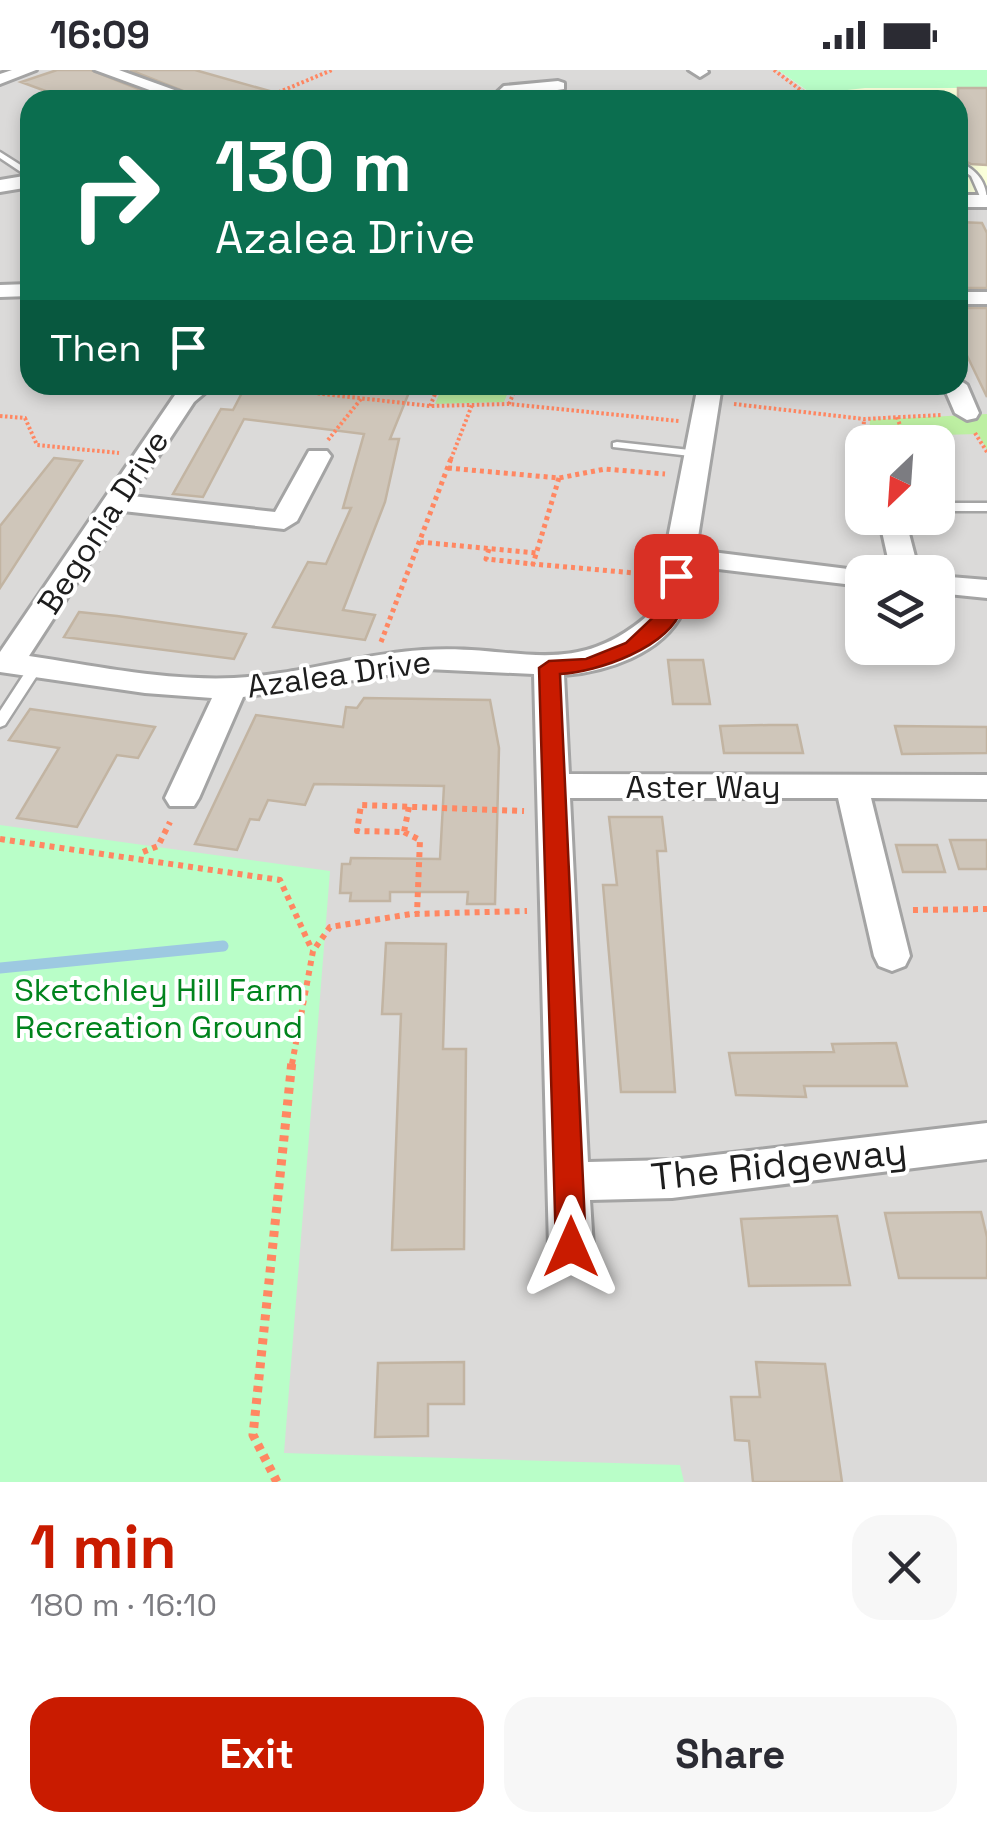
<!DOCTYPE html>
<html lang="en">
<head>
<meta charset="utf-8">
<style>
  :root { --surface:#fff; --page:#f7f7f7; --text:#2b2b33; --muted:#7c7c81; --accent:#c91b00 }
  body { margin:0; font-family:"Space Grotesk",sans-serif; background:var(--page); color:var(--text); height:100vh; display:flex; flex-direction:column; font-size:38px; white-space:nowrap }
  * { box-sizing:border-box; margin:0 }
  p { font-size:32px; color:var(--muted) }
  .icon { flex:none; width:55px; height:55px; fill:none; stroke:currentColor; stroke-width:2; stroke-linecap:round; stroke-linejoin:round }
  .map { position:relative; height:1412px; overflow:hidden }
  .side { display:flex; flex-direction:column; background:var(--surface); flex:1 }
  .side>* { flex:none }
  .guide { position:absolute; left:20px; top:20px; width:948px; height:305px; border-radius:30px; box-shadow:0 5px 15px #0003; background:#0b6e4f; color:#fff; overflow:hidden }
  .needle { width:65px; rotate:205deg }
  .fabs { position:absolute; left:845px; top:355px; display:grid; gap:20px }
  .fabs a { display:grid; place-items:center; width:110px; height:110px; border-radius:20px; background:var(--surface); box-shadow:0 5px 15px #0003; font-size:50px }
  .pin { position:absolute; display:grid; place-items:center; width:85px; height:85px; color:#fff; margin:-42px; border-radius:20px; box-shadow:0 5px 15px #0006 }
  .me { position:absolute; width:110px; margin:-55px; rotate:0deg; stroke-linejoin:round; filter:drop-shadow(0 0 8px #0008) }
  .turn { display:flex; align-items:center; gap:35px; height:210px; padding:0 30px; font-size:45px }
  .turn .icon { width:130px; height:130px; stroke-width:2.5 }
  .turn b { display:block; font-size:70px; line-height:85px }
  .then { display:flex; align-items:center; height:95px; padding:0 30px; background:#0003; gap:20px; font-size:38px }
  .round { display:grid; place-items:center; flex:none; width:105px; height:105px; border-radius:30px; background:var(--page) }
  .summary { display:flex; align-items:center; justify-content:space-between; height:170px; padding:0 30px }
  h1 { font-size:60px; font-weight:700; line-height:75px; color:var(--accent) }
  .cta { display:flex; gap:20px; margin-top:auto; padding:20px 30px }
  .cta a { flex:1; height:115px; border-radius:30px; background:var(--accent); color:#fff; font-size:40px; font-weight:700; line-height:115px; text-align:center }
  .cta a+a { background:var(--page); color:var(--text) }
  .status { display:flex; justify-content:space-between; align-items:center; height:70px; padding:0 50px; background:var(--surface); direction:ltr }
  .status svg { height:28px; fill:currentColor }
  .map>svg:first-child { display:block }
  .residential { fill:#dbdad9; fill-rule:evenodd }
  .education { fill:#faffda }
  .grass { fill:#bdefa2 }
  .park { fill:#b9fec8 }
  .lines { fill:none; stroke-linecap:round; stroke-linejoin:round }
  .stream { stroke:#9dc9e1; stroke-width:11 }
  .building { fill:#cfc6ba; stroke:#c2b4a2; stroke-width:2.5 }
  .lane-casing { stroke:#a4a4a4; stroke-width:5 }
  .street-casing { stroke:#a4a4a4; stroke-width:6 }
  .path-far3 { stroke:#ff8762; stroke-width:4; stroke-dasharray:2.5 2.5; stroke-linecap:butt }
  .path-far2 { stroke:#ff8762; stroke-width:5; stroke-dasharray:4 4; stroke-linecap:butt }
  .path-far1 { stroke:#ff8762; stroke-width:6; stroke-dasharray:5 5; stroke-linecap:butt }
  .path { stroke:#ff8762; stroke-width:9; stroke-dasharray:6 6; stroke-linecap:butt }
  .lane { fill:#fff; fill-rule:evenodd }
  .street { fill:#fff; fill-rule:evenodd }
  .route { fill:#c91b00; stroke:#831200; stroke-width:2.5 }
  .labels { text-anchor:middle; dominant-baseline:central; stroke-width:8; stroke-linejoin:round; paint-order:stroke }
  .street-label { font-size:32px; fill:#1d1d1d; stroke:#fff }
  .park-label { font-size:32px; fill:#01841d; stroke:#fff }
  .near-street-label { font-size:38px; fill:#1d1d1d; stroke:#fff }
</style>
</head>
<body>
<div class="status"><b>16:09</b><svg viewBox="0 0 49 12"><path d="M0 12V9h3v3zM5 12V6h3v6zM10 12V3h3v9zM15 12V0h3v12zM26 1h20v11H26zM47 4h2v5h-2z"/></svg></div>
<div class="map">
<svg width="987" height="1412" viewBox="0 0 987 1412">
  <rect width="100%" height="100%" fill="#efece1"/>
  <!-- residential -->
  <path class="residential" d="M0,0H778L820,30H30V315H958V139H987V1412H0ZM862,372H938V448H862ZM862,502H938V578H862Z"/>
  <!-- education -->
  <path class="education" d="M778,0H987V124H958V30H820Z"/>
  <!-- grass -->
  <path class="grass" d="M443,315H511L504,332L435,334Z
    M987,344V380L978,364L903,366L904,372H869L870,350Z"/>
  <!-- park -->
  <path class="park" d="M778,0H987V18H865L812,24Z
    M0,755L330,801L284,1383L680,1395L684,1412H0Z"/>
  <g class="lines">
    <!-- stream -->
    <path class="stream" d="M0,898L223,876"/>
  </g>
  <!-- building -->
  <path class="building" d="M57,0H91L166,30H70L21,12Z
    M130,0H195L273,22L272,30H206Z
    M958,18H987V95L971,94L958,87Z
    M958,152L982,153L987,163V218H958Z
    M958,238H987V327L958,267Z
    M270,315H412L390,369H399L385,432L343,540L375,545L365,570L273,557L308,492L326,494L351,438H343L364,364L244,349L203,427L173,424L221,339L233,340L244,319L270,321Z
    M54,388L82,391L0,518V456Z
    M79,542L117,546L246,564L234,589L64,567Z
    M668,590H703L710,634H673Z
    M364,628L490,630L499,678L495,834H467L468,822H390V831H350L351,823H340L342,794H350L351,788L440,789L444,716L314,714L305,735L268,730L259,750L250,749L237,780L195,774L256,645L343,657L346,637L357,638Z
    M30,639L155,657L138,688L117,685L77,757L17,748L59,678L9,670Z
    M769,655H797L803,683H724L720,656Z
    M895,656L987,657V683L902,684Z
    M609,747H662L666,781H657L675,1022H621L603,815H617Z
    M950,770H987V799H959Z
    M896,775H937L945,802H903Z
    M386,873L446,874L443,979H466L464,1179L392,1180L401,944H382Z
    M896,973L907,1016H804L806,1027L736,1025L729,983L834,982L832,974Z
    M981,1142L987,1167V1208H899L885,1143Z
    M837,1146L850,1215L749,1216L741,1149Z
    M464,1292V1334H428V1366L375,1367L378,1293Z
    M756,1292L825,1294L842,1412H753L749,1371L735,1370L731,1327H760Z"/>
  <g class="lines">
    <defs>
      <path id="lane" d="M0,82L30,101V108L0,88Z
        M958,91C977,100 987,112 987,133L982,131L971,106L958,97Z
        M617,372L699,381L705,384L699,387L613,377V373Z
        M938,433H987V441H938Z
        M35,593L42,598L5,655L0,657V641L30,595Z"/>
      <path id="street" d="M12,0H36L0,14V4Z
        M95,0H119L202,30H177Z
        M689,0H707L708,2L700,7Z
        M558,11L564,13V19L489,30L504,16Z
        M30,105V117L0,122V110Z
        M958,125H987V137H958Z
        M30,214V226L0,227V215Z
        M958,222H987V234H958Z
        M958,309L967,315L979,343L976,348L967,350L955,343L943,315H958Z
        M187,315H214L194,332L132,426L275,442L309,381H327L331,386L297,451L284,459L123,441L29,586C96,596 165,611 234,608C298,605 359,584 423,580C518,573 574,614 654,540L698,315H722L696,480L872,502H862V516L693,496C690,511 688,529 682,543C662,584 605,602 564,605L569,704L987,705V729L871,728L910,886L905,896L892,901L879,896L874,886L838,728H570L588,1092L672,1090L987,1053V1089L672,1128L590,1130L593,1177L586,1192L571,1198L556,1192L549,1177L534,604L427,599L243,627L199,728L194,736H170L165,728L212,628L145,623L0,602V582L177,322Z
        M879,448H905L919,502H891Z
        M938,506L987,510V528L938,523Z"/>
    </defs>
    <!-- lane casing -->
    <use href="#lane" class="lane-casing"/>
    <!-- street casing -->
    <use href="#street" class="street-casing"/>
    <!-- path-far3 -->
    <path class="path-far3" d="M774,0L814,30
      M260,30L332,0
      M243,315L430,336L509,334L679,351
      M509,334L517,315
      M734,334L864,349L941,345
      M430,336L439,315
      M0,346L25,348L37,375L119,383
      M897,347L906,372
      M975,363L987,382
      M328,370L361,329
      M451,389L472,335
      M862,389L864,349"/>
    <!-- path-far2 -->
    <path class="path-far2" d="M862,395V386
      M448,398L559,408L605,399L665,404
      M559,408L533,494L646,504
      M420,472L536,483
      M489,479L486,489L533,494
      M381,572L452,386"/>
    <!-- path-far1 -->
    <path class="path-far1" d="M409,737L404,762L357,761L361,735L524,741
      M404,762L420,770L417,843
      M0,769L280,810L312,880
      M143,782L158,776L170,752
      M913,840L987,839
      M292,994L313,881L330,857L411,844L527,841"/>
    <!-- path -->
    <path class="path" d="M277,1412L253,1365L292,991"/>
    <!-- lane -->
    <use href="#lane" class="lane"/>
    <!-- street -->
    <use href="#street" class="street"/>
  </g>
  <!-- route -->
  <path class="route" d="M676,501L686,506C685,517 685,529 682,538C669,578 597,602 560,604L586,1177L582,1187L571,1191L560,1187L556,1177L539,598L549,591L586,589L626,573L662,539L667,506Z"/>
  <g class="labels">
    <!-- street labels -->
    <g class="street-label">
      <text transform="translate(103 452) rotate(-57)">Begonia Drive</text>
      <text transform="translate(339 604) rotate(-8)">Azalea Drive</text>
      <text x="703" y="717">Aster Way</text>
    </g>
    <!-- park labels -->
    <g class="park-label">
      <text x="159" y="920">Sketchley Hill Farm<tspan x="159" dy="37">Recreation Ground</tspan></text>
    </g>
    <!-- near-street labels -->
    <g class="near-street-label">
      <text transform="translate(779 1094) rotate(-6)">The Ridgeway</text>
    </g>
  </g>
</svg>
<div class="fabs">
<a><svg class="needle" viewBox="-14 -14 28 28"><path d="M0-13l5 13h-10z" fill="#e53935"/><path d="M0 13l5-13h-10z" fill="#7c7c81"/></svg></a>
<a><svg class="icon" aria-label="layers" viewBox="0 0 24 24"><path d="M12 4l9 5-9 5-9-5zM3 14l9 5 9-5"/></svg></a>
</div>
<div class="pin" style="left:676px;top:506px;background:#d93025"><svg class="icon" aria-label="arrive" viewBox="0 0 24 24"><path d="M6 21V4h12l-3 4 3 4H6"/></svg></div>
<svg class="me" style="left:571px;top:1177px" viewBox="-20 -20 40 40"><path d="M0-17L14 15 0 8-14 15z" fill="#c91b00" stroke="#fff" stroke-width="4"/></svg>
<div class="guide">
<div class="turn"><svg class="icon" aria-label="right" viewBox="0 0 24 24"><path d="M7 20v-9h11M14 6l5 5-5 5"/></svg><div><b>130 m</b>Azalea Drive</div></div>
<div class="then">Then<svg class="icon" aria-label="arrive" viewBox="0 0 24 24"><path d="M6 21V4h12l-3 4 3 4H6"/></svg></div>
</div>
</div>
<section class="side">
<div class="summary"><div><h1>1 min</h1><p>180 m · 16:10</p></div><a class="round"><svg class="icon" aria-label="close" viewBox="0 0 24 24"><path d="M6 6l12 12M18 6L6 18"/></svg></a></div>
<div class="cta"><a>Exit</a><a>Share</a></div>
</section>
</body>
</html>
